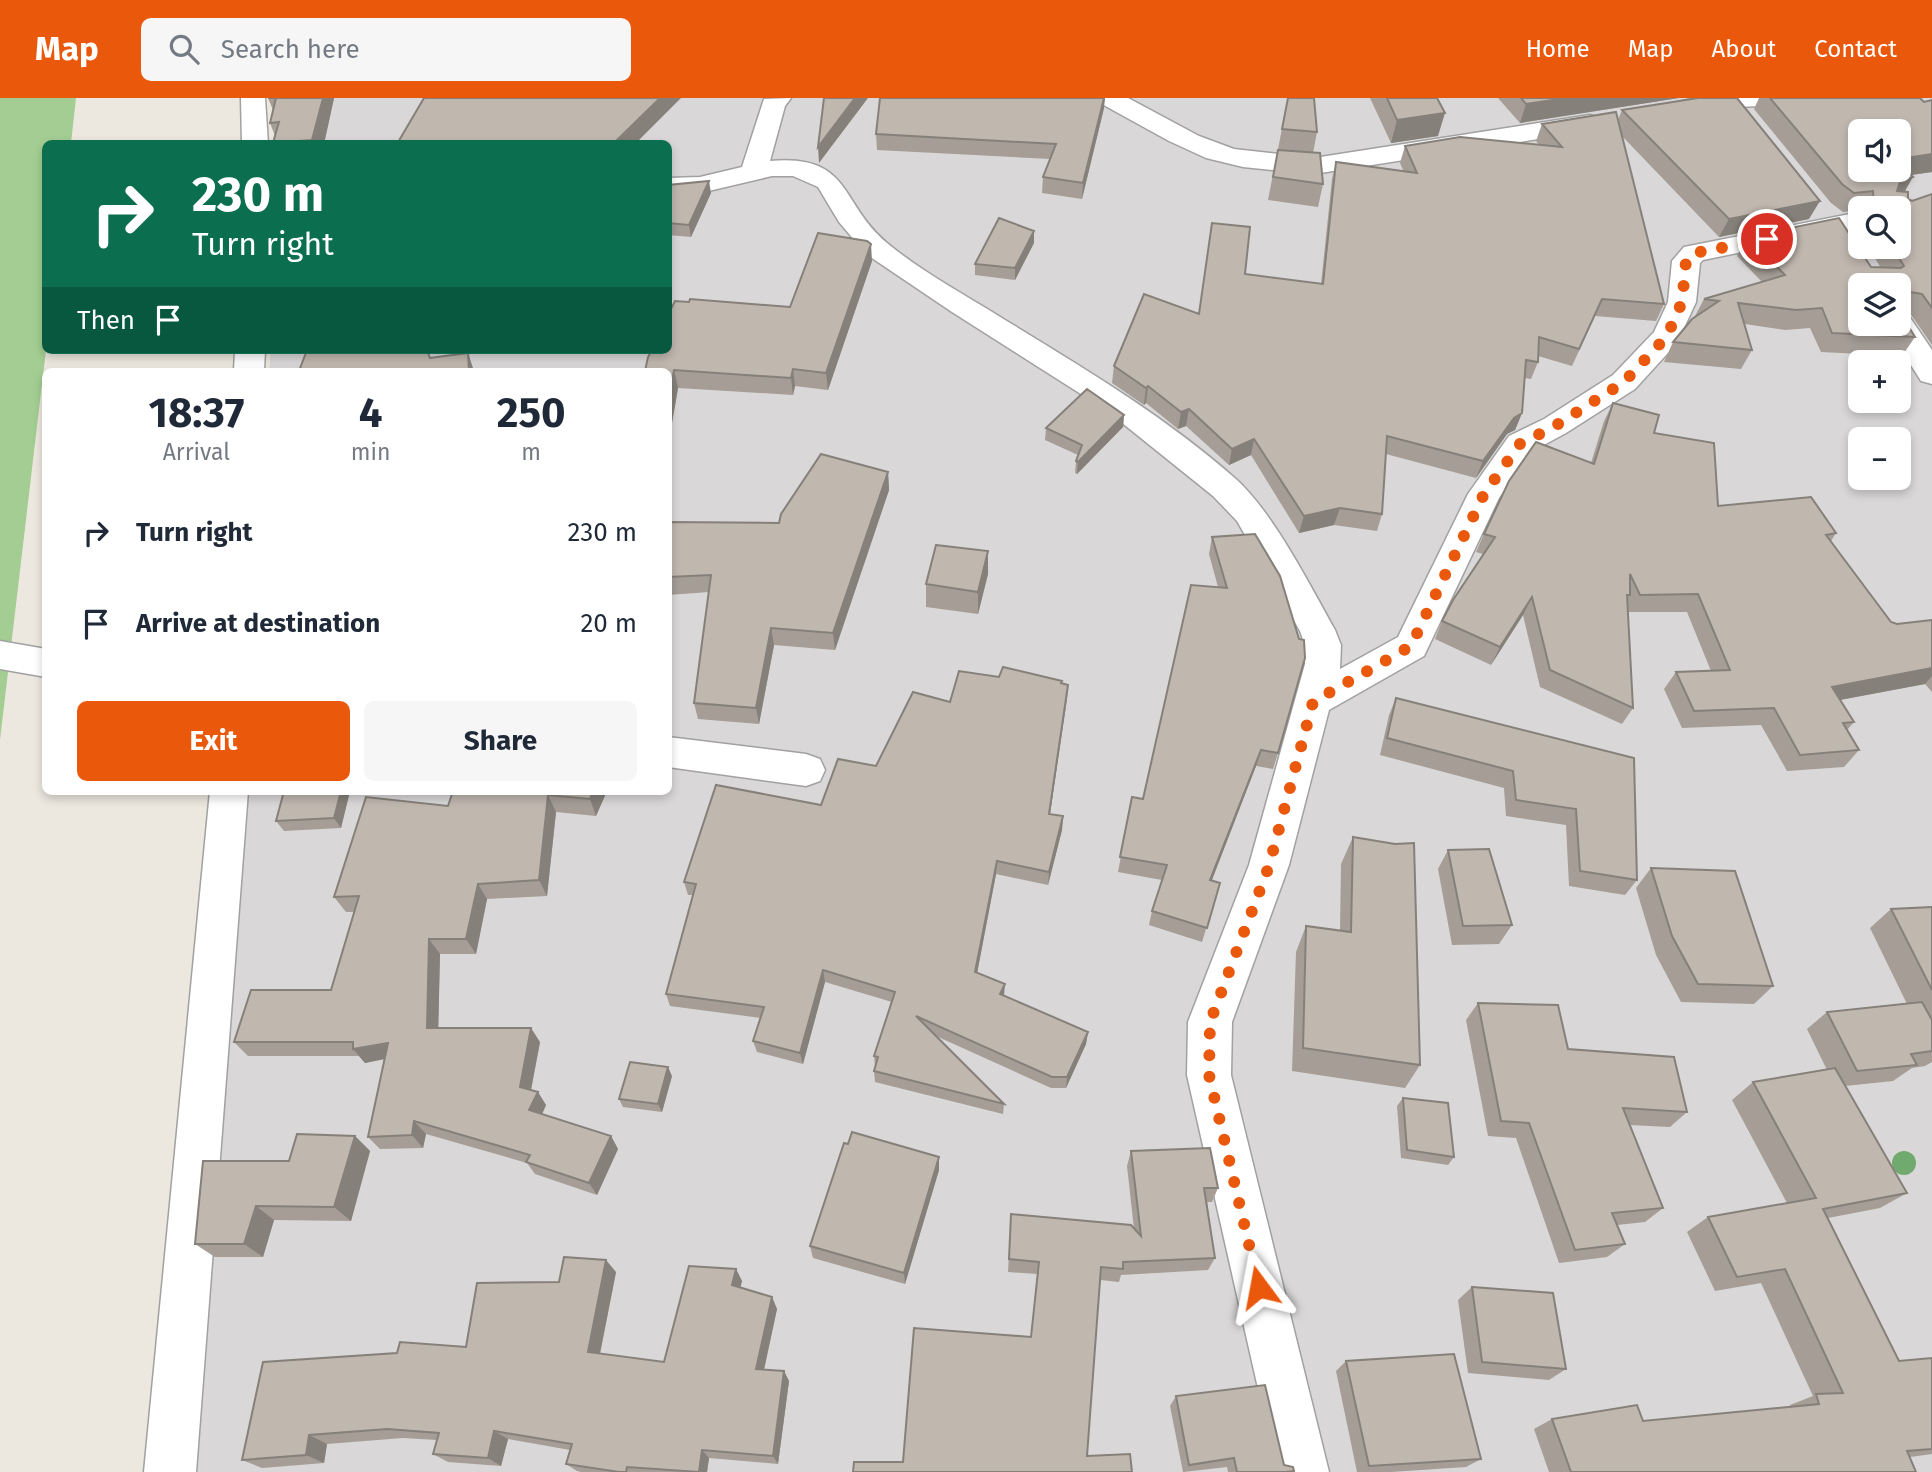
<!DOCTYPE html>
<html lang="en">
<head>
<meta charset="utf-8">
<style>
  :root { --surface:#fff; --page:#f6f6f7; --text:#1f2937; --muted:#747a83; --accent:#ea580c }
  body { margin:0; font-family:"Fira Sans",sans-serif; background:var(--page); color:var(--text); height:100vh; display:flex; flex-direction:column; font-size:26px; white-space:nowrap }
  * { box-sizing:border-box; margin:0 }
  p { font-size:23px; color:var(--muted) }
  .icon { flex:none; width:38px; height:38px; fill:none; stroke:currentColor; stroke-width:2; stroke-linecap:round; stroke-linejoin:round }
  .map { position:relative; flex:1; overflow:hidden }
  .details { position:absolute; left:42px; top:270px; width:630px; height:427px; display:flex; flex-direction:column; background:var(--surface); border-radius:10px; box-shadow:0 4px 10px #0003 }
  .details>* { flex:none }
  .banner { position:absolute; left:42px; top:42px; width:630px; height:214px; border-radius:10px; box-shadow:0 4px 10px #0003; background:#0b6e4f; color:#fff; overflow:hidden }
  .fabs { position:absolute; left:1848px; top:21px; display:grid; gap:14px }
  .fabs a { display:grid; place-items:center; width:63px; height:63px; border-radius:10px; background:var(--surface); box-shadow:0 4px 10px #0003; font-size:35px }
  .pin { position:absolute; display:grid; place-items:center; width:60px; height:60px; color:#fff; margin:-30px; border:4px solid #fff; border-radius:50%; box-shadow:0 2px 7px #0007 }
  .me { position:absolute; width:77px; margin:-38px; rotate:347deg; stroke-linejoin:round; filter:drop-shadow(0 0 5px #0008) }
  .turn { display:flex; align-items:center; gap:24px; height:147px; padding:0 35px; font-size:32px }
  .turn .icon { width:91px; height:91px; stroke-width:2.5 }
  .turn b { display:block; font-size:49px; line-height:60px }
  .then { display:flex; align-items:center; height:66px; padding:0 35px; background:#0003; gap:14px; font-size:26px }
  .eta { display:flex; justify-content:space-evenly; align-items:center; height:119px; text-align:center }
  .eta b { font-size:42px; font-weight:700; line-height:49px }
  .primary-button { display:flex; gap:14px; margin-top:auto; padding:14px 35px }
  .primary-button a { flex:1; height:80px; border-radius:10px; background:var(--accent); color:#fff; font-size:28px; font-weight:700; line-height:80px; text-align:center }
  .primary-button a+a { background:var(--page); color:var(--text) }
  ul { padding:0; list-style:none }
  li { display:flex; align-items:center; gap:21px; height:91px; padding:0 35px }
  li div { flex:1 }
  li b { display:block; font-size:26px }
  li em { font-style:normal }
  header { display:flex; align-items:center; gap:42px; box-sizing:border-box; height:98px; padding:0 35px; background:var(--accent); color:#fff }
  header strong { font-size:33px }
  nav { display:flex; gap:38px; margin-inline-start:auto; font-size:24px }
  .search { width:490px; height:63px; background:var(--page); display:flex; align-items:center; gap:18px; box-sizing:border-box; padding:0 24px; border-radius:10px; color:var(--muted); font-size:26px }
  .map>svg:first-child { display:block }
  .residential { fill:#d9d7d7; fill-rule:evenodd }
  .forest { fill:#a4cd93 }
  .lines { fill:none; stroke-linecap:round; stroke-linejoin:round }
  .minor-casing { stroke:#a1a1a1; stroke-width:3 }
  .minor { fill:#fff; fill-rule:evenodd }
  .tree { fill:#70aa6f }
  .wall { fill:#a59d96 }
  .shaded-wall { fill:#86807a }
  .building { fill:#c0b7af; stroke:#86807a; stroke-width:2 }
  .route { stroke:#ea580c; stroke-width:12; stroke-dasharray:0 21.6 }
</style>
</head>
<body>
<header>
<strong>Map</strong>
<div class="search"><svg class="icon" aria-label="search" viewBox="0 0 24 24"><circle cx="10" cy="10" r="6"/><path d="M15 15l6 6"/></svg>Search here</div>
<nav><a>Home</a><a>Map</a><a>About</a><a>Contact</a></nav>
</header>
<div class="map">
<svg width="1932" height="1374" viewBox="0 0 1932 1374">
  <rect width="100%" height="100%" fill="#ece8df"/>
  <!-- residential -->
  <path class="residential" d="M293,0H1932V1374H173L233,693H668V273H269L271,252H668V46L289,45ZM1860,33H1899V72H1860ZM1860,110H1899V149H1860ZM1860,187H1899V226H1860ZM1860,264H1899V303H1860ZM1860,341H1899V380H1860Z"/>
  <!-- forest -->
  <path class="forest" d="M0,0H76L71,45L46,46V252L0,642Z"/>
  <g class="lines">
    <defs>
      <path id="minor" d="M241,0H265L268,46H242Z
        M791,0L785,8L770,63C852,56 839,105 887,145C918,171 963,196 997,217C1080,268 1164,317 1237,382C1273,415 1310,487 1335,532L1341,547L1340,571L1398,539L1468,396L1509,338L1544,321L1613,277L1654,234L1668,204L1672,163L1684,149L1860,114V130L1703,162L1700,165L1696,204L1677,245L1635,291L1566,335L1531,354L1499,400L1424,558L1329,612L1289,767L1232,924L1231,977L1329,1374H1277L1187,977L1188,924L1249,767L1305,566V547L1300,533L1237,423L1213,398L1106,312L952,214L866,156L839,124L818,89L793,78H772L700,95L668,96V80L700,79L742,69L764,1Z
        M1097,0H1128L1199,38L1234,51L1314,60L1590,17L1599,20L1603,25L1599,30L1590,33L1314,76L1300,75L1243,69L1206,60L1169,43L1100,5Z
        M1697,0H1783L1780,5C1763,9 1746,8 1729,10C1713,12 1695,18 1679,14L1675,9L1679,4Z
        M1899,215L1909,218L1932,252V286L1921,283L1885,226H1899Z
        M235,252H265L264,273H234Z
        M0,543L46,551V579L0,571Z
        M668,639L806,656L820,661L825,672L820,683L806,688L668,669Z
        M210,693H248L196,1374H144Z"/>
    </defs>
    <!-- minor casing -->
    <use href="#minor" class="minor-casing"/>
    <!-- minor -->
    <use href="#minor" class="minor"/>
  </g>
  <!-- trees -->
  <circle class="tree" cx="1904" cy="1065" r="12"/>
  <!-- wall -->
  <path class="wall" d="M268,0H334L324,46H273L275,38L270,25L273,12Z
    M1288,0L1317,34L1313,55L1323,86L1318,109L1268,102Z
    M1370,0H1437L1438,38L1391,45Z
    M1498,0H1679L1520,25Z
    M1759,0H1920L1924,4L1932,2V74L1911,77L1905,93L1908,101L1912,103L1932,96V247L1910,215L1903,214L1901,216L1915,239L1902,258L1821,254L1810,230L1785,232L1745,226L1752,252L1741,271L1664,264L1673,244L1694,220L1704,201L1762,184L1737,158L1747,139L1871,169L1881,170L1868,149H1899V110H1860V112L1843,114L1831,105L1754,11Z
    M1104,10L1082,101L1042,95L1043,79L1050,61L877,52L876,36Z
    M1622,12L1809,121L1719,139L1622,38L1664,206L1656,223L1595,218L1572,268L1538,258V264L1531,281L1525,280L1522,315L1515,332L1507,336L1476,380L1386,356L1382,416L1377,433L1334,427L1299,435L1251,357L1229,367L1186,328L1178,331L1146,305L1144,307L1112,285L1114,268L1199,216L1245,176L1321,186L1332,81L1336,64L1404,74L1400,65L1405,48L1539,47L1536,43L1542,26L1618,22Z
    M668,87L711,95L691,139L668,137Z
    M1034,145L1015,182L975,177V166Z
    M872,163L828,292L795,288L793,297L678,290L668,348V273L790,209Z
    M1613,305L1654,335L1718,408L1836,435L1831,443L1891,524L1897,526L1932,522V594L1925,586L1840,602L1854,624L1847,632L1859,652L1844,669L1787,673L1761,627L1682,630L1664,591L1676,574L1711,573L1687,514H1629L1628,511L1633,610L1622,626L1540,589L1523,517L1491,567L1435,541L1442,523L1483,456L1476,454L1484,436L1591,365L1604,323Z
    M1124,317L1123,329L1077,376L1075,375L1076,363L1078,357L1045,342L1046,330Z
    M888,374L889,392L835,552L774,547L759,626L698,621L694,605L709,494L668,497V424L779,425Z
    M1212,439L1278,655L1273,671L1256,668L1212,782L1220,785L1202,844L1149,827L1152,813L1162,782L1118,774L1132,699L1143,701L1218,489L1209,456Z
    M988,476L978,516L926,509V486Z
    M999,579L1061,585L1068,587L1050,716L1063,718L1062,732L1048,787L996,776L977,875L1004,897L1088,934L1086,946L1066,990H1051L936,938L1004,1006L1003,1016L875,984L874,973L875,968L874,958L892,904L825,884L803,966L757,954L753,943L761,920L670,908L666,896L693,797H688L684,784L821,707L876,668L950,604Z
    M1396,600L1634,660L1637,782L1625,797L1569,788L1566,727L1506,718L1504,690L1380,657L1389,617Z
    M284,693H350L341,730L284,733L276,723Z
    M453,693H607L596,718L556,714L547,798L487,801L476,856H440L438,930L540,944L531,992L546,1007L542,1016L611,1038L618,1051L597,1097L535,1076L527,1065L426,1036L423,1050L380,1051L368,1039L384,961L365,965L359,958H248L234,944L331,892L354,814H346L334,799L448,708Z
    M1353,739L1420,967L1405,990L1292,973L1296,854L1306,828L1340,833L1341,766Z
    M1448,752L1512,827L1499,846L1452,847L1438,771Z
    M1651,770L1773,888L1754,906L1681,904L1656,857L1636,790Z
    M1932,809V964L1925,968L1912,970L1893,983L1845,988L1907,1095L1880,1110L1828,1120L1899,1263L1932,1260V1356L1910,1359L1916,1374H1549L1534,1331L1552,1321L1643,1323L1791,1309L1790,1307L1813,1298L1761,1185L1715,1193L1687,1134L1708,1119L1787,1105L1732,1002L1753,984L1827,972L1807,931L1827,914L1907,906L1870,830L1891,811Z
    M1478,905L1687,1014L1670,1029L1629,1027L1663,1110L1645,1124L1617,1127L1625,1146L1607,1159L1559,1165L1516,1040L1488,1038L1466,922Z
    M672,978L662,1014L623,1009L619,1001Z
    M1403,1000L1454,1059L1448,1067L1401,1060L1397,1008Z
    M355,1038L370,1053L351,1123L274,1122L263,1159H215L195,1146L289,1063Z
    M848,1046L939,1059V1072L905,1186L813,1160L810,1148Z
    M1131,1053L1218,1090L1212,1104H1207L1215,1160L1208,1172L1121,1177L1119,1184L1100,1182L1087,1358L1132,1374L903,1364L1031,1238L1037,1176L1008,1174L1011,1116L1134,1131L1127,1068Z
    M736,1171L742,1183L740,1190L772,1199L777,1211L764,1271L784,1273L789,1283L778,1366L709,1360L707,1374H581L577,1373L566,1366L570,1352L508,1341L501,1368L448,1364L433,1356L437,1342L403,1340L327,1346L324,1365L262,1370L242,1362L397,1255L466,1249L559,1184L616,1174L600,1256L664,1264Z
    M1472,1189L1566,1271L1549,1282L1468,1275L1458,1202Z
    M1346,1263L1481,1361L1466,1369L1391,1374H1357L1336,1273Z
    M1176,1298L1284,1367L1294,1373L1293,1374H1228L1227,1369L1183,1374L1170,1308Z"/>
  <!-- shaded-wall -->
  <path class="shaded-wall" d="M323,0H334L324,46H314L312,42Z
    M660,0H681L635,46H613Z
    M855,0H868L819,65L818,49Z
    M1104,0H1105L1104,10L1082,101L1083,85Z
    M1566,0H1679L1520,25L1526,6Z
    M1445,15L1438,38L1391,45L1397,22Z
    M1932,56V74L1882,81L1899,72V61Z
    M1913,79L1902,98L1888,104L1900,84Z
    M709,83L711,95L691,139L689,127Z
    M1820,103L1809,121L1719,139L1729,121Z
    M1034,133V145L1015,182V170Z
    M871,146L872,163L828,292L826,275Z
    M1909,204L1899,220V206Z
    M468,255L474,273H469Z
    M793,271L795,288L793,297L791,280Z
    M674,272L678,290L668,348V306Z
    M1148,288L1146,305L1144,307L1146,290Z
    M1189,311L1186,328L1178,331L1181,314Z
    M1522,315L1515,332L1507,336L1476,380L1483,363L1514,320Z
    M1124,317L1123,329L1077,376L1078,364Z
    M1254,341L1251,357L1229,367L1232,351Z
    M888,374L889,392L835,552L833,535Z
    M1340,410L1334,427L1299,435L1304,418Z
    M988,453V476L978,516V494Z
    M1532,499L1523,517L1491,567L1500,549Z
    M771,530L774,547L759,626L756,610Z
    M1932,570V578L1925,586L1818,606L1832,589Z
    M1068,587L1067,601L1048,729L1049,716Z
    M1261,652L1256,668L1206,797L1210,782Z
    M341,693H350L341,730L334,720Z
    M593,693H607L596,718L590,701Z
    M548,697L556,714L547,798L539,782Z
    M1063,718L1062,732L1048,787L1049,774Z
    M997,763L996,776L975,886V874Z
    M478,786L487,801L476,856L466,841Z
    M429,841L440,856L438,944L427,930Z
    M823,872L825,884L803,966L800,955Z
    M1005,886L1004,898L1000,896Z
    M531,930L540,944L529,1002L520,989Z
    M1088,934L1086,946L1066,990L1067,979Z
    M388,945L399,958L365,965L353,951Z
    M668,969L672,978L662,1014L658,1006Z
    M538,994L546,1007L538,1025L529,1012Z
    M414,1023L426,1036L423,1050L412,1037Z
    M355,1038L370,1053L351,1123L334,1109Z
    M611,1038L618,1051L597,1097L589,1085Z
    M939,1059V1072L905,1186L904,1175Z
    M256,1108L274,1122L263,1159L244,1146Z
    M606,1162L616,1174L598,1265L588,1254Z
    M736,1171L742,1183L738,1199L732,1187Z
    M772,1199L777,1211L762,1281L756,1271Z
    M784,1273L789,1283L778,1366L773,1358Z
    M494,1333L508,1341L501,1368L488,1360Z
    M309,1337L327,1346L324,1365L306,1357Z
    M702,1352L709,1360L707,1374H699Z"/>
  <!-- building -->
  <path class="building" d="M268,0H323L312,42L273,45L279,24L270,25L276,0Z
    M424,0H660L613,46H397Z
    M824,0H855L818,49Z
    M880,0H1104L1083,85L1043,79L1056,46L876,36Z
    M1288,0H1314L1317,34L1282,31Z
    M1387,0H1437L1445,15L1397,22Z
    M1521,0H1566L1526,6Z
    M1698,0H1737L1820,103L1729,121L1622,12Z
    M1770,0H1920L1924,4L1932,2V56L1899,61V33H1860V72H1899V67L1913,79L1900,84L1897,93L1908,94V101L1912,103L1932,96V210L1922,196L1910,194L1909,204L1899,206V187H1860V226H1899V213L1915,239L1832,235L1822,210L1796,212L1738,205L1752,252L1673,244L1692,221L1719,203L1704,201L1785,177L1747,139L1839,120L1871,169L1901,170L1904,168L1892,149H1899V110H1874L1873,93L1854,95L1842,86Z
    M1616,14L1664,206L1602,201L1579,251L1539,239L1538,264L1526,262L1522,315L1514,320L1483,363L1387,338L1382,416L1340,410L1304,418L1254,341L1232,351L1189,311L1181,314L1148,288L1146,290L1114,268L1144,196L1199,216L1212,125L1250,129L1245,176L1323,186L1336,64L1417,75L1405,48L1460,39L1562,49L1542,26Z
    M1278,52L1320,55L1323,86L1273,79Z
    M709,83L689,127L668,125V87Z
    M999,120L1034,133L1015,170L975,166Z
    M818,135L867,143L871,146L826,275L793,271L791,280L674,272L668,306V273H645L648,259L652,252H668V217L675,203L689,204L690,201L790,209Z
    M307,252H427L430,260L468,255L469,273H299Z
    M1087,291L1124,317L1078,364L1076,363L1082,347L1046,330Z
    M1613,305L1659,317L1654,335L1714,345L1718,408L1811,399L1836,435L1826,437L1891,524L1897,526L1932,522V570L1832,589L1854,624L1843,625L1859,652L1800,657L1774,610L1694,613L1676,574L1730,572L1698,496L1640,497L1630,476V497H1627L1633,610L1550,572L1532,499L1500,549L1442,523L1453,502L1495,439L1484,436L1509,383L1536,344L1594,366Z
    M821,356L888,374L833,535L771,530L756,610L694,605L711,477L668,479V424L779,425L781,416Z
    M1255,436L1280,478L1299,541L1304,542L1305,560L1278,655L1261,652L1210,782L1220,785L1207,830L1152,813L1167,767L1120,759L1132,699L1143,701L1191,487L1227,490L1212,439Z
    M936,447L988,453L978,494L926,486Z
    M1003,569L1062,583L1061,585L1068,587L1049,716L1063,718L1049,774L997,763L975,874L1005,886L1000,896L1088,934L1067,979H1052L916,918L1004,1006L874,973L878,959L874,958L895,894L823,872L800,955L753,943L764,909L666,896L696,786L684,784L716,687L821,707L838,661L876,668L913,594L950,604L959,573L999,579Z
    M1396,600L1634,660L1637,782L1580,773L1576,711L1516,702L1513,673L1387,640Z
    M284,693H341L334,720L276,723Z
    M453,693H593L590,701L548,697L539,782L478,786L466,841H429L427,930H531L520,989L538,994L529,1012L611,1038L589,1085L526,1064L530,1057L414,1023L412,1037L368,1039L388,945L353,951V944H234L251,892H331L359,798L334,799L366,699L448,708Z
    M1353,739L1395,746L1414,745L1420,967L1303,950L1306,828L1351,834Z
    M1489,751L1512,827L1463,828L1448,752Z
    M1651,770L1735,773L1773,888L1698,886L1672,838Z
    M1932,809V892L1891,811Z
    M1922,904L1932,922V953L1911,956L1917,967L1857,973L1827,914Z
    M1478,905L1558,907L1568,951L1674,959L1687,1014L1623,1010L1663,1110L1612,1115L1625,1146L1575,1152L1529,1025L1501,1023Z
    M630,964L668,969L658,1006L619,1001Z
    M1835,970L1907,1095L1823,1111L1899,1263L1932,1260V1351L1907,1353L1916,1374H1571L1552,1321L1637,1307L1643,1323L1819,1306L1816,1296L1843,1295L1785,1171L1737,1179L1708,1119L1816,1100L1753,984Z
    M1403,1000L1448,1005L1454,1059L1407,1052Z
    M852,1034L939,1059L904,1175L810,1148L844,1045L848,1046Z
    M297,1036L355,1038L334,1109L256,1108L244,1146H195L203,1063H289Z
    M1210,1050L1218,1090H1204L1215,1160L1123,1164V1171L1101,1169L1087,1358L1130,1356L1132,1374H853L854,1364H903L914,1230L1031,1239L1039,1164L1009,1161L1011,1116L1131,1127L1141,1138L1131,1053Z
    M564,1159L606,1162L588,1254L664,1264L689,1168L736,1171L732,1187L772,1199L756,1271L784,1273L773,1358L702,1352L699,1374L627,1369L626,1374H619L566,1366L572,1346L494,1333L488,1360L433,1356L439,1335L387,1331L309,1337L306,1357L242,1362L263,1264L397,1255L400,1244L466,1249L477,1185L559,1184Z
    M1472,1189L1553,1195L1566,1271L1482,1264Z
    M1454,1256L1481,1361L1369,1368L1346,1263Z
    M1265,1287L1284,1367L1293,1369L1294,1373L1286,1374H1237L1234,1360L1189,1367L1176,1298Z"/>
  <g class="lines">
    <!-- route -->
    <path class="route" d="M1259,1189L1209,977L1210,924L1269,768L1313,604L1411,548L1484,396L1520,346L1555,328L1624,284L1667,238L1682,204L1686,163L1694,155L1767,141"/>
  </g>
</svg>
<div class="fabs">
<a><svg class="icon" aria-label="sound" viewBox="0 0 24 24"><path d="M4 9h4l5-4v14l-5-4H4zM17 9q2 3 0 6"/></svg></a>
<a><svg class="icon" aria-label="search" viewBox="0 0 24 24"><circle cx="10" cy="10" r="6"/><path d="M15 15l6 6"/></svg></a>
<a><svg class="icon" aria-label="layers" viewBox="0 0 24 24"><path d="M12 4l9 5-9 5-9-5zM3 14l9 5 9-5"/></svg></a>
<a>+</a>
<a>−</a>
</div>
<div class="pin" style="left:1767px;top:141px;background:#d93025"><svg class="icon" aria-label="arrive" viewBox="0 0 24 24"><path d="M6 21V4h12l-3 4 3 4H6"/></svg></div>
<svg class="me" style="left:1259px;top:1189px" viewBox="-20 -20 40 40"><path d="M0-17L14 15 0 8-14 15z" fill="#ea580c" stroke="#fff" stroke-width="4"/></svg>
<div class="banner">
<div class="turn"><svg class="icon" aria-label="right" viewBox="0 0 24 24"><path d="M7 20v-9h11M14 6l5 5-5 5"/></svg><div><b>230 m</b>Turn right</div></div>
<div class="then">Then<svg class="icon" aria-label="arrive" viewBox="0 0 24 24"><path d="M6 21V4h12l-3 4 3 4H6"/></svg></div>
</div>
<section class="details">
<div class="eta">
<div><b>18:37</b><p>Arrival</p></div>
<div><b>4</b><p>min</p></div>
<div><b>250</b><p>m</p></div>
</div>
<ul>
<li><svg class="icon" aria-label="right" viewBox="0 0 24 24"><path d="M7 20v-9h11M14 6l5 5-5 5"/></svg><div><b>Turn right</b></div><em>230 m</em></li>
<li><svg class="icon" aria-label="arrive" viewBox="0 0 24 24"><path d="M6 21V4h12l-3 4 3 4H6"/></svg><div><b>Arrive at destination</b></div><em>20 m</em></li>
</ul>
<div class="primary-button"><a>Exit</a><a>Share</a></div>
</section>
</div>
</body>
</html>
